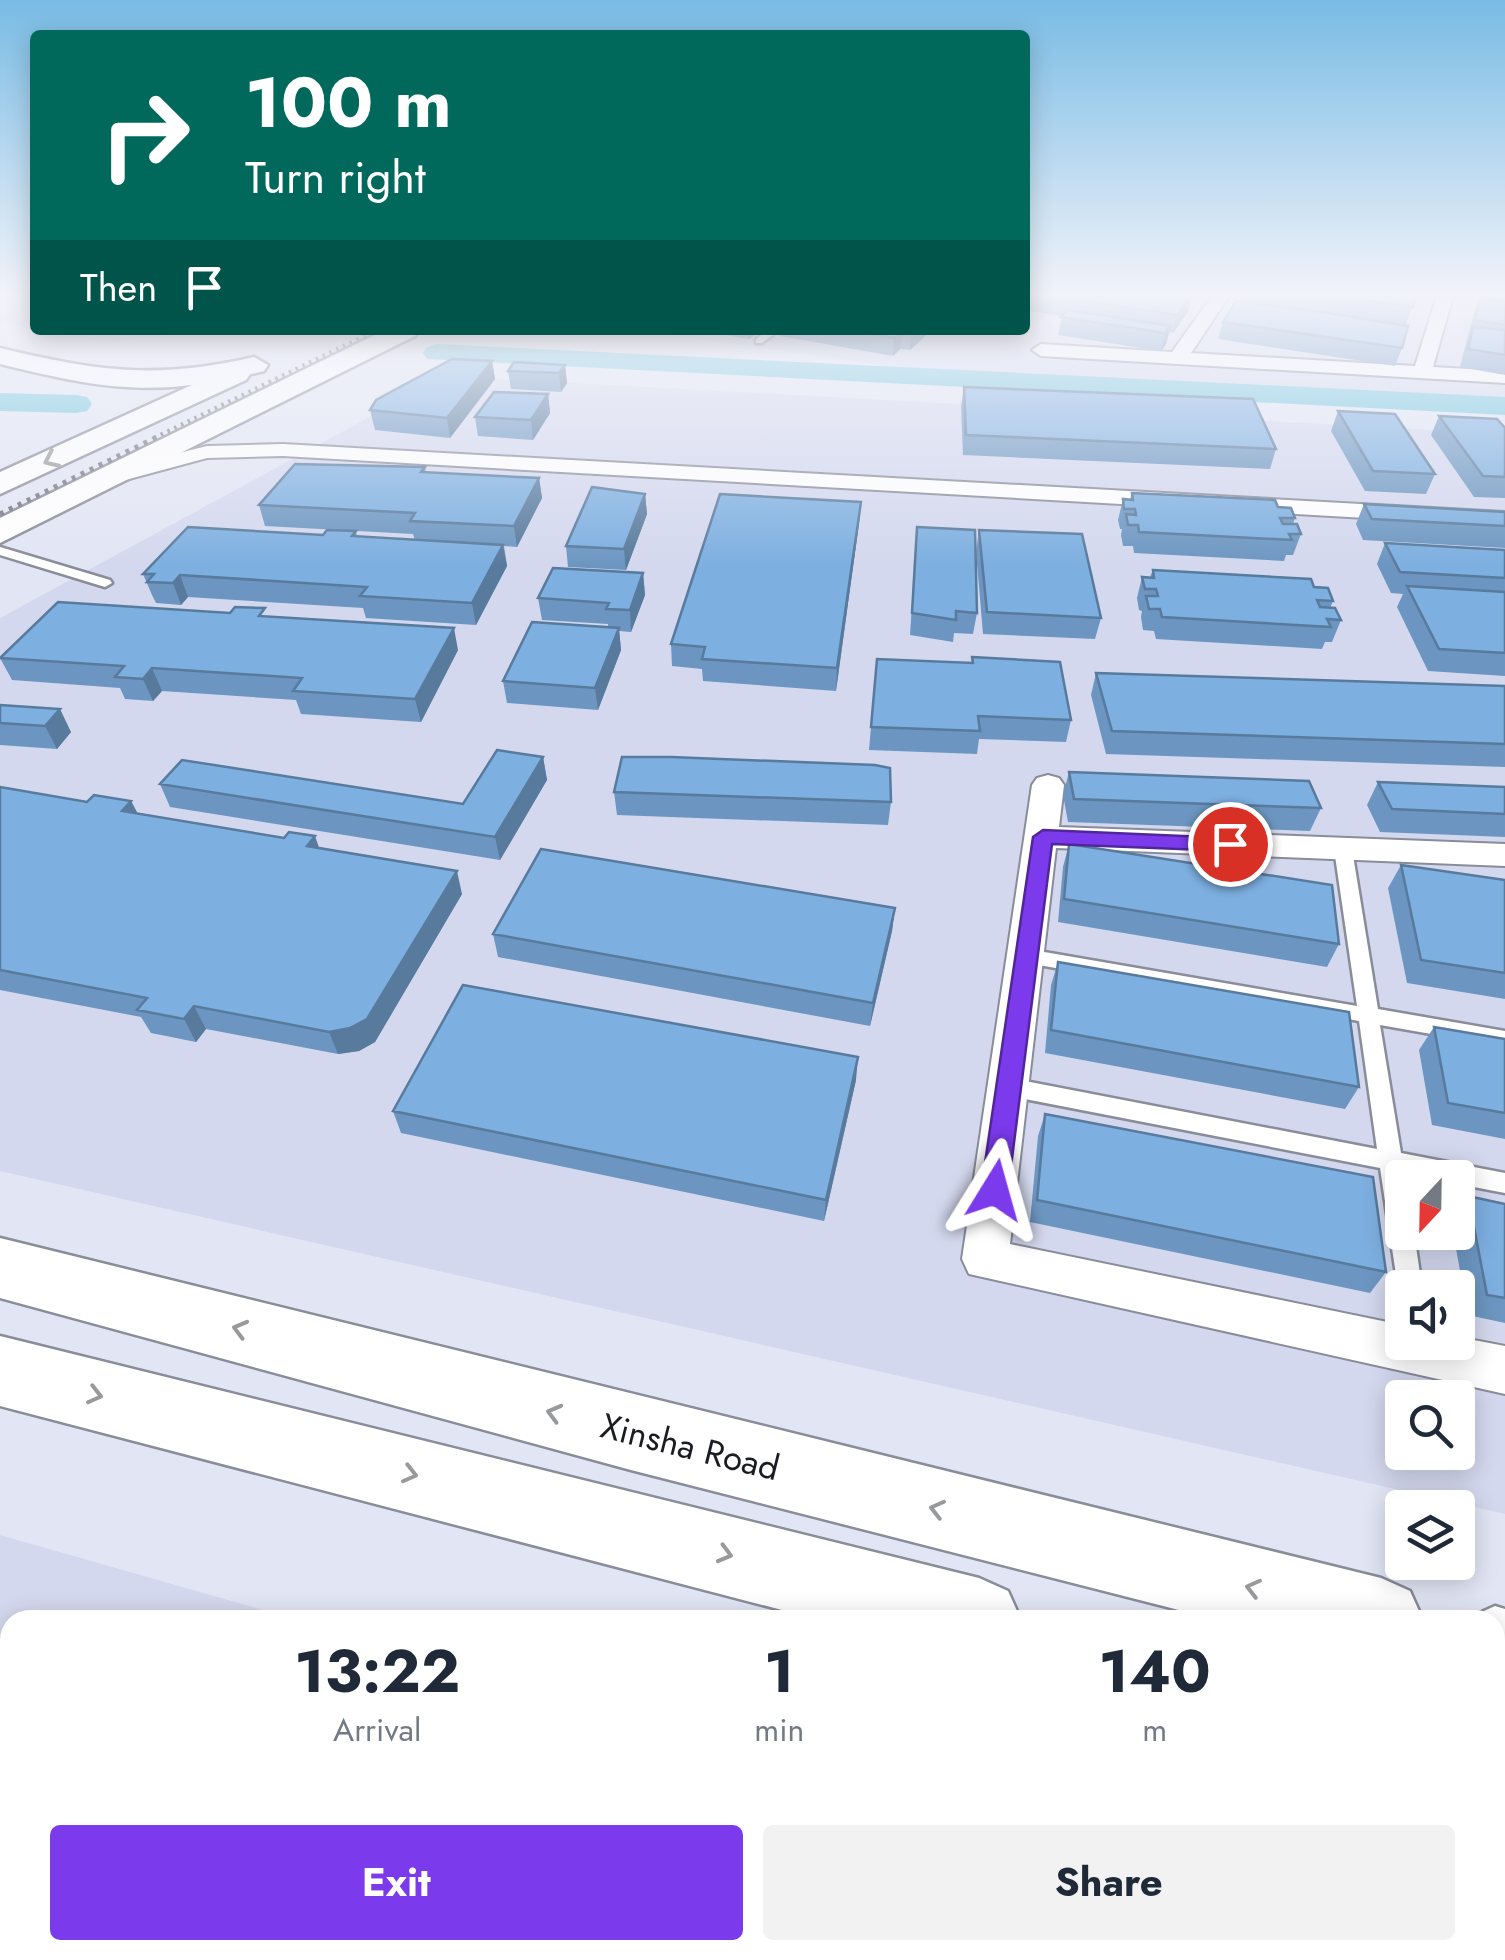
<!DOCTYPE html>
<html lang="en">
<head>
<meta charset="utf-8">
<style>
  :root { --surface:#fff; --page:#f2f2f3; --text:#1f2937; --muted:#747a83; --accent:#7c3aed }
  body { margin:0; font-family:Jost,sans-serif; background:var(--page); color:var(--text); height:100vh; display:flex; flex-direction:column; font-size:38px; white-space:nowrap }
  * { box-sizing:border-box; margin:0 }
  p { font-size:32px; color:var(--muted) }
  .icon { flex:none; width:55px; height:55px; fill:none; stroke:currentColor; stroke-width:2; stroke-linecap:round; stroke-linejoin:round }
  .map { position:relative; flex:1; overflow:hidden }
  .side { position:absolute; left:0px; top:1610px; width:1505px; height:350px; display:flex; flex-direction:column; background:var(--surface); border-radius:30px 30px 0 0; box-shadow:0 5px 25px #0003 }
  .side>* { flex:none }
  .hud { position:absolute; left:30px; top:30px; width:1000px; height:305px; border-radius:10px; box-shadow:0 5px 25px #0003; background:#00695c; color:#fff; overflow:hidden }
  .needle { width:65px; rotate:202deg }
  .buttons { position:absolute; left:1385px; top:1160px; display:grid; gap:20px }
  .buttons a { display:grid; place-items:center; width:90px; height:90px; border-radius:10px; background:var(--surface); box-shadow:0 5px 25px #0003; font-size:50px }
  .pin { position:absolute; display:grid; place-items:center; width:85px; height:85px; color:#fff; margin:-42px; border:5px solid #fff; border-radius:50%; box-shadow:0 2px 10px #0007 }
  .me { position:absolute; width:110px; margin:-55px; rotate:8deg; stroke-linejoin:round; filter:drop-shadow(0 0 8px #0008) }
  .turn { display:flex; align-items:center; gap:35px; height:210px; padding:0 50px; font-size:45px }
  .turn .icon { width:130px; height:130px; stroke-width:2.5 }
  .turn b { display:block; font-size:70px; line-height:85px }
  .then { display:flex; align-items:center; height:95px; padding:0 50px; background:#0003; gap:20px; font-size:38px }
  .eta { display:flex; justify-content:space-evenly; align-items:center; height:170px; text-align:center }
  .eta b { font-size:60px; font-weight:700; line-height:70px }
  .action { display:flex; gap:20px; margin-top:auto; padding:20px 50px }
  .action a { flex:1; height:115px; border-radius:10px; background:var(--accent); color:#fff; font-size:40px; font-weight:700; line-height:115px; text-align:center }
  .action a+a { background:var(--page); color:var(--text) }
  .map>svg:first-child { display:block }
  .built { fill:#d4d8ee; fill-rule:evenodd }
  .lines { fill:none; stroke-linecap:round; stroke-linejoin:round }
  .river { fill:#71c5dd; fill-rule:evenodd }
  .lane-casing { stroke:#898c99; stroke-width:5 }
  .street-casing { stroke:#898c99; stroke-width:4 }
  .secondary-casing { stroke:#898c99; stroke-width:5 }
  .primary-casing { stroke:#898c99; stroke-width:5 }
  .lane { fill:#fff; fill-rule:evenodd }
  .street { fill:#fff; fill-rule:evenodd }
  .secondary { fill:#fff; fill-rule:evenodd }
  .primary { fill:#fff; fill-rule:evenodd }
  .rail-far1 { stroke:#73757e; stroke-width:4; stroke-dasharray:2.5 5; stroke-linecap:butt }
  .rail { stroke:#73757e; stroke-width:5; stroke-dasharray:4 6; stroke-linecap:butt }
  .wall { fill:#6c96c1 }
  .shaded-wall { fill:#587a9d }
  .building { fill:#7dafe0; stroke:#587a9d; stroke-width:2.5 }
  .oneway { stroke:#98999b }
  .route { fill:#7c3aed; stroke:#51269a; stroke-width:2.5 }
  .labels { text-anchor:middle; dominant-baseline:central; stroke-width:10; stroke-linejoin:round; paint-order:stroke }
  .near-street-label { font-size:35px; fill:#1b1c21; stroke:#fff }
</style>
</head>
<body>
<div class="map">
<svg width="1505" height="1960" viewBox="0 0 1505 1960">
  <rect width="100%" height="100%" fill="#e2e5f4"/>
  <!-- built -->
  <path class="built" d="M0,292H35V329L0,322Z
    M1025,292H1505V400L910,369L635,330H1025Z
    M39,330H206L106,343Z
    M445,376L1505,434V1514L0,1171V618ZM1402,1178H1458V1232H1402ZM1402,1288H1458V1342H1402ZM1402,1398H1458V1452H1402Z
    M0,1535L298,1620H10V1950H1458L1493,1960H0Z"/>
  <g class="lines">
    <!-- river -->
    <path class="river" d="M437,344L1505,397V415L427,359L423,353L427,347Z
      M0,393L76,395L87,397L92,404L87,411L76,413L0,411Z"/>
    <defs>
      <path id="lane" d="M768,330H779L762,343H756V339Z
        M0,547L110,580L112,583L105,587L0,555Z
        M1343,843L1352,849L1378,1009L1505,1031V1047L1380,1025L1401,1153L1505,1173V1193L1458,1184V1178H1427L1404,1173L1402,1232H1414L1422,1288H1402V1297L1398,1288L1380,1168L1009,1096L1001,1093L998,1087L1001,1081L1009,1078L1377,1149L1359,1021L1027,963L1017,956L1027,949L1357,1006L1334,849Z"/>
      <path id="street" d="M1215,292H1232L1191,353L1415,366L1438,292H1454L1433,367L1505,371V383L1041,356L1032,350L1041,344L1172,352Z
        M283,444L1505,512V526L283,456L207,458L118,482L107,475L110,470L207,446Z
        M1048,775L1059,778L1064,785L1059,827L1505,844V866L1056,848L1010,1244L1402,1325V1342H1458V1337L1505,1346V1394L969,1274L962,1259L1032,785L1037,778Z"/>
      <path id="secondary" d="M0,348C97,371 155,380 254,357L268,365L264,371C156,398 106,390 0,364Z
        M0,1238L1381,1578L1410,1591L1423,1620H1218L631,1470L0,1298Z
        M0,1336L979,1578L1008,1591L1021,1620H820L0,1406Z
        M1495,1606L1505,1609V1693L1495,1690V1620H1464Z
        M1495,1709L1505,1711V1801L1495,1799Z"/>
      <path id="primary" d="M385,330H419L415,336L0,543V518Z
        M236,365L246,368L250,374L246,380L0,494V472Z"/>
    </defs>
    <!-- lane casing -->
    <use href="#lane" class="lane-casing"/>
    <!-- street casing -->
    <use href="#street" class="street-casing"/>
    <!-- secondary casing -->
    <use href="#secondary" class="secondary-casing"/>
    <!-- primary casing -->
    <use href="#primary" class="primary-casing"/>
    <!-- lane -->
    <use href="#lane" class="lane"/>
    <!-- street -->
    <use href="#street" class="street"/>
    <!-- secondary -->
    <use href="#secondary" class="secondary"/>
    <!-- primary -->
    <use href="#primary" class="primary"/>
    <!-- rail-far1 -->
    <path class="rail-far1" d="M154,438L376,330"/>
    <!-- rail -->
    <path class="rail" d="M0,514L159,436"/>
  </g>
  <!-- wall -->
  <path class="wall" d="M1025,292L1188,312L1173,333L1169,332L1166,344L1161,351L1058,335L1062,316L1025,310Z
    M1177,292H1203L1201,295Z
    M1242,292H1417L1406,325L1356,317L1402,348L1395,366L1218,339L1223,322L1240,301Z
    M1480,292H1505V375L1460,367L1473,316L1480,300H1478Z
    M697,330H762L749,339Z
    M780,330H932L910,350L900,349L893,356L780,336Z
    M492,361L495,379L450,438L375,430L370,410Z
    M565,365L567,383L561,392L511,389L508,371Z
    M964,387L1276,449L1270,469L963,455L961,406Z
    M548,394L550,413L533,440L478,436L475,417Z
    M1338,411L1435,474L1426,494L1365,491L1331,431Z
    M1439,416L1505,428V498L1474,497L1431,435Z
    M425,467L426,472L539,478L542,498L517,547L504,546L507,566L476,625L366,618L363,608L188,597L181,605L156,603L152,595L143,574L323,535L356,531L357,536L415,540L413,534L265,526L259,505Z
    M1132,493L1278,507L1295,518L1293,524L1301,534L1293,555H1286L1284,561L1134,553L1133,546H1123L1121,535L1122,529H1120L1118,520L1123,499H1130Z
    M645,494L647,514L626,570L568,567L566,546Z
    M861,502L859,523L836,691L703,681L702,669L672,666L671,644Z
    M1364,504L1505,512V548L1363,540L1356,524Z
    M917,527L977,613L973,634L954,633L953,642L910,635Z
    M979,530L1101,618L1095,639L983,634L976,551Z
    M1385,543L1505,550V676L1428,671L1397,607L1403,594L1391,593L1377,564Z
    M1153,570L1314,587L1333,601L1330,608L1341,620L1332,642H1325L1322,649L1156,639L1154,631L1143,630L1141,617L1142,611L1139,610L1137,598L1142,577H1150Z
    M643,573L645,595L631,632L619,631L621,650L598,710L507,703L503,681L608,627V624L542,620L538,598Z
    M268,617L458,650L421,722L301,714L296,700L162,691L153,701L125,699L120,688L12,680L0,658Z
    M972,657L1071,720L1066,742L979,739L977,754L869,750L877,659L972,663Z
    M1096,673L1505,686V767L1106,754L1091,695Z
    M0,705L71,732L57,749L0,745Z
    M543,757L547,780L500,860L170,807L160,784L463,804Z
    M1069,772L1321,808L1310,831L1068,822L1063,795Z
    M1378,782L1505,787V837L1380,832L1367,805Z
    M0,787L87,802L131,801L138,814L319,848L462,894L375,1042L359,1051L338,1054L206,1029L196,1042L151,1033L141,1017L0,990Z
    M614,792L891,802L888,825L617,815Z
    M1069,844L1339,944L1327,967L1058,922L1063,867Z
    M1401,865L1505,880V999L1407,983L1388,888Z
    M895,908L892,931L870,1026L498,957L493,934Z
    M1058,962L1359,1087L1345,1109L1045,1053L1051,985Z
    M1434,1027L1505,1039V1139L1432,1125L1419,1050Z
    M856,1080L824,1221L401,1133L393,1111Z
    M1045,1114L1386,1272L1370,1293L1030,1222L1038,1136Z
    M1468,1196L1505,1204V1323L1468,1315L1453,1232H1458V1209Z"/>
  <!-- shaded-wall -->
  <path class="shaded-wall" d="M1192,295L1188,312L1173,333L1177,315Z
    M1171,326L1166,344L1161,351L1165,333Z
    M749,330H762L749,339Z
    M914,330H932L910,350L911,333Z
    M902,331L900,349L893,356L894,338Z
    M492,361L495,379L450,438L447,418Z
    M565,365L567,383L561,392L559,373Z
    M548,394L550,413L533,440L531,420Z
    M539,478L542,498L517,547L514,526Z
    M645,494L647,514L626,570L624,549Z
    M861,502L859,523L836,691L837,668Z
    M503,545L507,566L476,625L472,603Z
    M643,573L645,595L631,632L630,610Z
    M180,575L188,597L181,605L173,583Z
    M454,628L458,650L421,722L415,699Z
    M619,628L621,650L598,710L595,688Z
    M152,668L162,691L153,701L143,679Z
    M60,709L71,732L57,749L45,726Z
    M543,757L547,780L500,860L495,837Z
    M131,801L143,824L122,811Z
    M315,836L323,859L307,846Z
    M457,871L462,894L375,1042L359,1051L338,1054L329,1032Z
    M895,908L892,931L870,1026L873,1003Z
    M194,1006L206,1029L196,1042L184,1019Z
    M858,1057L856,1080L824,1221L826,1200Z
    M190,1950H212L208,1960H185Z"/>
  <!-- building -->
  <path class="building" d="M1025,292H1173L1192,295L1177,315Z
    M1303,292H1417L1413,307Z
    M1480,298L1505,302V325L1475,320Z
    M1236,301L1328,313L1408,326L1402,348L1223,322Z
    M1067,310L1171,326L1165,333L1061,317Z
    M1473,327L1505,330V355L1468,349Z
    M847,330H914L911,333L902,331L894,338Z
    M452,359L492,361L447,418L370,410L376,400Z
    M514,362L565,365L559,373L508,371Z
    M964,387L1253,399L1276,449L966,435Z
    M494,392L548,394L531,420L475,417Z
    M1338,411L1395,414L1435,474L1373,471Z
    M1439,416L1497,419L1505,428V477L1483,476Z
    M295,464L425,467L421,472L539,478L514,526L410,521L415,513L259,505Z
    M592,487L645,494L624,549L566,546Z
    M1132,493L1275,500L1278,507L1291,508L1295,518H1280L1283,524H1297L1301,534H1289L1292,540L1139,532L1138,525H1128L1126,514L1136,515L1135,509H1124L1123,499L1133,500Z
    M720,494L861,502L837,668L702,659L705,647L671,644Z
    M1364,504L1505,512V526L1372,519Z
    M188,527L323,535L327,530L356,531L352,536L503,545L472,603L360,596L367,587L180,575L173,583L147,582L154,574H143Z
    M917,527L975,530L977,613L956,611V620L912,613Z
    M979,530L1082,534L1101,618L987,612Z
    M1385,543L1505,550V578L1400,572Z
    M553,568L643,573L630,610L606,609L609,603L538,598Z
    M1153,570L1311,579L1314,587L1328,588L1333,601L1317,600L1320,607L1335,608L1341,620L1327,619L1331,627L1162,617L1160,609H1149L1146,596H1158L1156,589H1145L1142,577L1154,578Z
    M1407,586L1505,592V653L1439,649Z
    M58,602L230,613L235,607L265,608L259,616L454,628L415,699L293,691L302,678L152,668L143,679L115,677L124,666L0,658Z
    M532,622L619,628L595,688L503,681Z
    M972,657L1060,662L1071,720L978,716L980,731L871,727L877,659L973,663Z
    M1096,673L1505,686V744L1112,731Z
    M0,705L60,709L45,726L0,723Z
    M497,750L543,757L495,837L160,784L182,760L463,804Z
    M622,757H671L875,765L890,768L891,802L614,792Z
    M1069,772L1309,781L1321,808L1074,799Z
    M1378,782L1505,787V814L1392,809Z
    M0,787L87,802L94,795L131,801L122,811L284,838L289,832L315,836L307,846L457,871L367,1019L350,1028L329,1032L194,1006L184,1019L137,1010L147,998L0,970Z
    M1069,844L1332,885L1339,944L1064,899Z
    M541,849L895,908L873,1003L493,934Z
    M1401,865L1505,880V973L1421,960Z
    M1058,962L1349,1012L1359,1087L1051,1030Z
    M463,985L858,1057L826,1200L393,1111Z
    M1434,1027L1505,1039V1113L1448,1103Z
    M1045,1114L1373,1177L1386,1272L1037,1200Z
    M1468,1196L1505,1204V1298L1487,1295Z
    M0,1711L10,1714V1851L0,1848Z
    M70,1950H190L185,1960H65Z
    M526,1950H750L782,1960H523Z"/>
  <!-- one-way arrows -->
  <defs><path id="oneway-chevron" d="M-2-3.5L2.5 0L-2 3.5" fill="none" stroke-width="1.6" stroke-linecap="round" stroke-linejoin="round" transform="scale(2.5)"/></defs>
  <g class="oneway">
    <use href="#oneway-chevron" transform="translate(51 460) rotate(155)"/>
    <use href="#oneway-chevron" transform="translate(240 1329) rotate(-165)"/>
    <use href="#oneway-chevron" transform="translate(95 1395) rotate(14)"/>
    <use href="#oneway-chevron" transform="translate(554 1413) rotate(-165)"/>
    <use href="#oneway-chevron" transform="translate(410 1474) rotate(14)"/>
    <use href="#oneway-chevron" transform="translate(937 1509) rotate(-166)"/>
    <use href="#oneway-chevron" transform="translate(725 1554) rotate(15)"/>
    <use href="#oneway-chevron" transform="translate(1253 1588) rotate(-166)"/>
  </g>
  <!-- sky -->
  <linearGradient id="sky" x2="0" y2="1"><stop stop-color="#78bbe4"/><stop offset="0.52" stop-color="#f2f3fa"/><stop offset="1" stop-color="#f2f3fa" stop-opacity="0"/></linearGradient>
  <rect width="1505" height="566" fill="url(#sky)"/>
  <!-- route -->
  <path class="route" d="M1043,830L1230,838L1241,844L1230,851L1052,844L1008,1190L1004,1198L995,1202L985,1198L981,1190L1033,837Z"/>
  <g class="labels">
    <!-- near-street labels -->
    <g class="near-street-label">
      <text transform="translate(690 1447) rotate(14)">Xinsha Road</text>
    </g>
  </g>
</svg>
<div class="buttons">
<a><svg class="needle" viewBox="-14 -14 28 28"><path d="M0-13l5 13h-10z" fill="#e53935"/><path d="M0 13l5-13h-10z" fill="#747a83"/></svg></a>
<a><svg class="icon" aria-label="sound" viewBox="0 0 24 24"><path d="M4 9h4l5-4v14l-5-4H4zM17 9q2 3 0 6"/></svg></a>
<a><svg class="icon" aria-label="search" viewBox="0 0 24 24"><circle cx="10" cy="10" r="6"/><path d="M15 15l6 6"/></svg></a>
<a><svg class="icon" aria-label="layers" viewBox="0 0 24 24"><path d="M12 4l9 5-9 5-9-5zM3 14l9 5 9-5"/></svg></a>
</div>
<div class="pin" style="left:1230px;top:844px;background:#d93025"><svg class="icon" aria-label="arrive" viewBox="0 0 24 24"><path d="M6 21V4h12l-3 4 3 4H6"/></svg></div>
<svg class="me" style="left:995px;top:1190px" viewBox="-20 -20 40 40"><path d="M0-17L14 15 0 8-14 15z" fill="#7c3aed" stroke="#fff" stroke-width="4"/></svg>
<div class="hud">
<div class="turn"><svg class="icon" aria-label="right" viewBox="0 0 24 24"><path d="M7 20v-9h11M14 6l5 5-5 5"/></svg><div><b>100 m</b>Turn right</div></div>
<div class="then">Then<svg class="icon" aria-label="arrive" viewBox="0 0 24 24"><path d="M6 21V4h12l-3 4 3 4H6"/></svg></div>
</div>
<section class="side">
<div class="eta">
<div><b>13:22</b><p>Arrival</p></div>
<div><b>1</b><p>min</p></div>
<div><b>140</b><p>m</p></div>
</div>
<div class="action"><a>Exit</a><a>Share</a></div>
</section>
</div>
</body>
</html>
